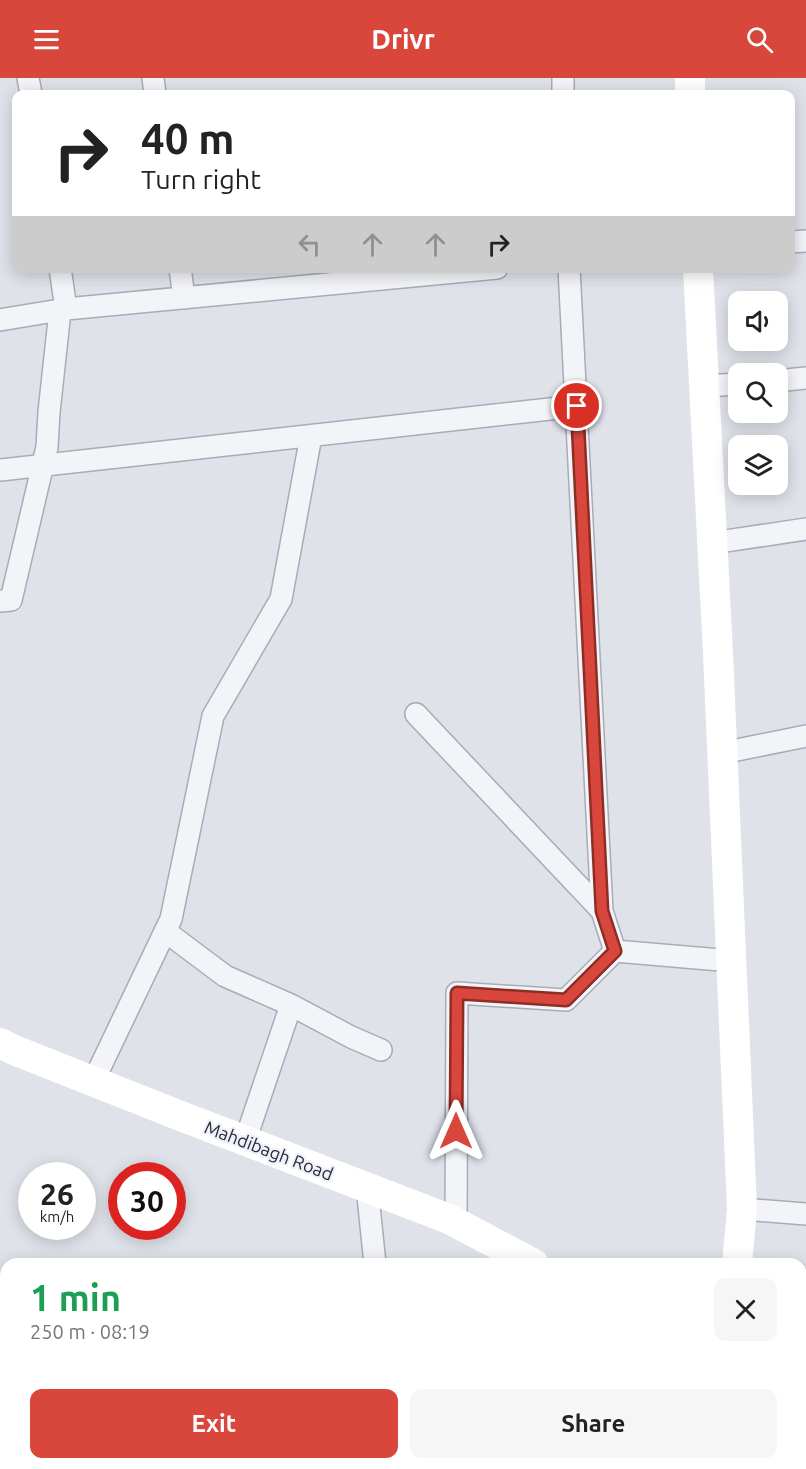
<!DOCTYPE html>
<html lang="en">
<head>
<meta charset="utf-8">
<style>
  :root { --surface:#fff; --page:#f6f6f6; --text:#222; --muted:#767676; --accent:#d9463b }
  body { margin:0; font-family:Ubuntu,sans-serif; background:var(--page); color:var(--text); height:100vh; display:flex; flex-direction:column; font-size:22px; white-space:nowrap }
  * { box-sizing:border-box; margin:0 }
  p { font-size:20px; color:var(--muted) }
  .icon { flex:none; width:33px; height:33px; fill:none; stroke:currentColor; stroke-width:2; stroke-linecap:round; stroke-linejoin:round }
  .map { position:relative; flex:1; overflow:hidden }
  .details { position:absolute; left:0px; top:1180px; width:807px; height:212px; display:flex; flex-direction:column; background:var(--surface); border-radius:18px 18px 0 0; box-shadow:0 3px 15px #0003 }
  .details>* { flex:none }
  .banner { position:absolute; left:12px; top:12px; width:783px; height:183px; border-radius:12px; box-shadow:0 3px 15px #0003; background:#fff; color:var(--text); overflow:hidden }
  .fabs { position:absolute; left:728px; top:213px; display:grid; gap:12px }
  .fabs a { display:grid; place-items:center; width:60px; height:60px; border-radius:12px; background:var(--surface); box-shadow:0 3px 15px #0003; font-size:30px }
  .speed { position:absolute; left:18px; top:1084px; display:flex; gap:12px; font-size:30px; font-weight:700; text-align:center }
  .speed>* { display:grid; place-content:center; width:78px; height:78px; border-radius:50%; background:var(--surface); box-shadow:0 3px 15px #0003; line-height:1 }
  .speed small { font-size:15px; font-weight:400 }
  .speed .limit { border:9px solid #d22; background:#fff; color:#111 }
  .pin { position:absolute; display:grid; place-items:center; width:51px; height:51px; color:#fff; margin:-26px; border:3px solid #fff; border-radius:50%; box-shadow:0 2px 6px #0007 }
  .me { position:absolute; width:66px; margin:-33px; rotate:0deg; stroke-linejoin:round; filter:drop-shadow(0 0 4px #0008) }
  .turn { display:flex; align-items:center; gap:21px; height:126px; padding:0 30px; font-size:27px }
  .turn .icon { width:78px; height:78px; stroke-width:2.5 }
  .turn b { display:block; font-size:42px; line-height:51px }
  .lanes { display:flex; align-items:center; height:57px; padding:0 30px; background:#0003; justify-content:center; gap:30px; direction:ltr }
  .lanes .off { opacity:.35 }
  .round { display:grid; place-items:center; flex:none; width:63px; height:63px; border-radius:12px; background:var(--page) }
  .summary { display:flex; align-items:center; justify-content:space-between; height:102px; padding:0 30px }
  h1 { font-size:36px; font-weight:700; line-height:45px; color:#1e9e55 }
  .button { display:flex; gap:12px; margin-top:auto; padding:12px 30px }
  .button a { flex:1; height:69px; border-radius:12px; background:var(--accent); color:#fff; font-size:24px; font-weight:700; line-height:69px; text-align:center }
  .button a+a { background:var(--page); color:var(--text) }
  header { display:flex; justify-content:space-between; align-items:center; height:78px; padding:0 30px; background:var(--accent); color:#fff; font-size:27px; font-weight:700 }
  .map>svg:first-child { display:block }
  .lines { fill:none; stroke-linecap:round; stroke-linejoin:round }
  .street-casing { stroke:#a8abb8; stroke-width:24 }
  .street { stroke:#f3f4f8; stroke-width:21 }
  .secondary { stroke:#fff; stroke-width:30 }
  .route-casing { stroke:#8d2e26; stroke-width:15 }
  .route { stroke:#d9463b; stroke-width:10 }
  .labels { text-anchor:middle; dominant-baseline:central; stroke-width:4.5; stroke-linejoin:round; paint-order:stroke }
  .street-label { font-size:18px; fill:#272b43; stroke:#f0f1f7 }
</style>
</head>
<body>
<header><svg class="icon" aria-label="menu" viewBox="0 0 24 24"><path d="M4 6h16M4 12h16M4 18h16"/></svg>Drivr<svg class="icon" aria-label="search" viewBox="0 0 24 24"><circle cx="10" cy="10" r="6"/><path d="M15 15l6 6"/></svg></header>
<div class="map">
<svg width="806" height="1391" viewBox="0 0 806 1391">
  <rect width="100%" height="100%" fill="#e0e2ea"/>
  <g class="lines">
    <defs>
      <path id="street" d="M28,0L31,16
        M153,0L155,16
        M563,0V16
        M790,164L806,163
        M60,190L66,231
        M180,190L184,220
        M0,242L66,231L497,190
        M777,303L806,300
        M704,308L738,306
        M0,392L577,328
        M712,465L806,451
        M0,523L11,522L47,369L49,334L60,233
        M416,636L602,833L569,190
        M722,675L806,658
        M602,833L615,873L732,883
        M165,853L225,898L291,927L351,959L381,972
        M93,1004L171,841L213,638L281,521L311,358
        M245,1063L291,927
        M367,1109L375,1186
        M742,1131L806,1136
        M456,1145L457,915L566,922L615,873
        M160,1386L161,1391
        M720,1391V1386"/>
    </defs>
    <!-- street casing -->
    <use href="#street" class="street-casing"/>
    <!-- street -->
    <use href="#street" class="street"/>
    <!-- secondary -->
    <path class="secondary" d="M690,0V16
      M698,190L718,575L742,1131L737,1186
      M0,965L14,972L178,1037L449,1141L534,1186
      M801,1308L806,1310
      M801,1338L806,1340"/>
  </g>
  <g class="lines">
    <defs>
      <path id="route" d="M456,1053L457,915L566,922L615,873L602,833L577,328"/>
    </defs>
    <!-- route casing -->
    <use href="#route" class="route-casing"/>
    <!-- route -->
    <use href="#route" class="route"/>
  </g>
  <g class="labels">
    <!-- street labels -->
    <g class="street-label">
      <text transform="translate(269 1072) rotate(21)">Mahdibagh Road</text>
    </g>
  </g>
</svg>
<div class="fabs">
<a><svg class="icon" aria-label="sound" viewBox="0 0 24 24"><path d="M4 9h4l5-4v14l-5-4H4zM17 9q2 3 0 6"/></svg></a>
<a><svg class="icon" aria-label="search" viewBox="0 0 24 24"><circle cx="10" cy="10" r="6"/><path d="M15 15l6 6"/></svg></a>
<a><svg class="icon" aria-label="layers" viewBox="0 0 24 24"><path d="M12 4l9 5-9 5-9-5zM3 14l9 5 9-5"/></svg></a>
</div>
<div class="speed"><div>26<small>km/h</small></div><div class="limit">30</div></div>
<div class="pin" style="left:577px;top:328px;background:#d93025"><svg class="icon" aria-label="arrive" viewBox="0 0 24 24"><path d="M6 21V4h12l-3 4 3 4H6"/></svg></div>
<svg class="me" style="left:456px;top:1053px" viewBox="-20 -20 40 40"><path d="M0-17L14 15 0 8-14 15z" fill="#d9463b" stroke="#fff" stroke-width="4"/></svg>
<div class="banner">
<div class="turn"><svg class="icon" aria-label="right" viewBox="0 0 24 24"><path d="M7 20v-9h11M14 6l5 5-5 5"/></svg><div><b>40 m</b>Turn right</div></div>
<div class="lanes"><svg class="icon off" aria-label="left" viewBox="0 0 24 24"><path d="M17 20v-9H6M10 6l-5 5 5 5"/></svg><svg class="icon off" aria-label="ahead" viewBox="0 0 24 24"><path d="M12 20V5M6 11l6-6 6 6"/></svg><svg class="icon off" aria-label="ahead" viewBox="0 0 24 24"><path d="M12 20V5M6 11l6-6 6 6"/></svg><svg class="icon" aria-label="right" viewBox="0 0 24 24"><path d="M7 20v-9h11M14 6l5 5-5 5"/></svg></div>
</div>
<section class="details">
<div class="summary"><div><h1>1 min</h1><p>250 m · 08:19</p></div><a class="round"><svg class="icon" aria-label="close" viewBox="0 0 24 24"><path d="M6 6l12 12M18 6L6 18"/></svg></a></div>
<div class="button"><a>Exit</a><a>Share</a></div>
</section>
</div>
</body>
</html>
